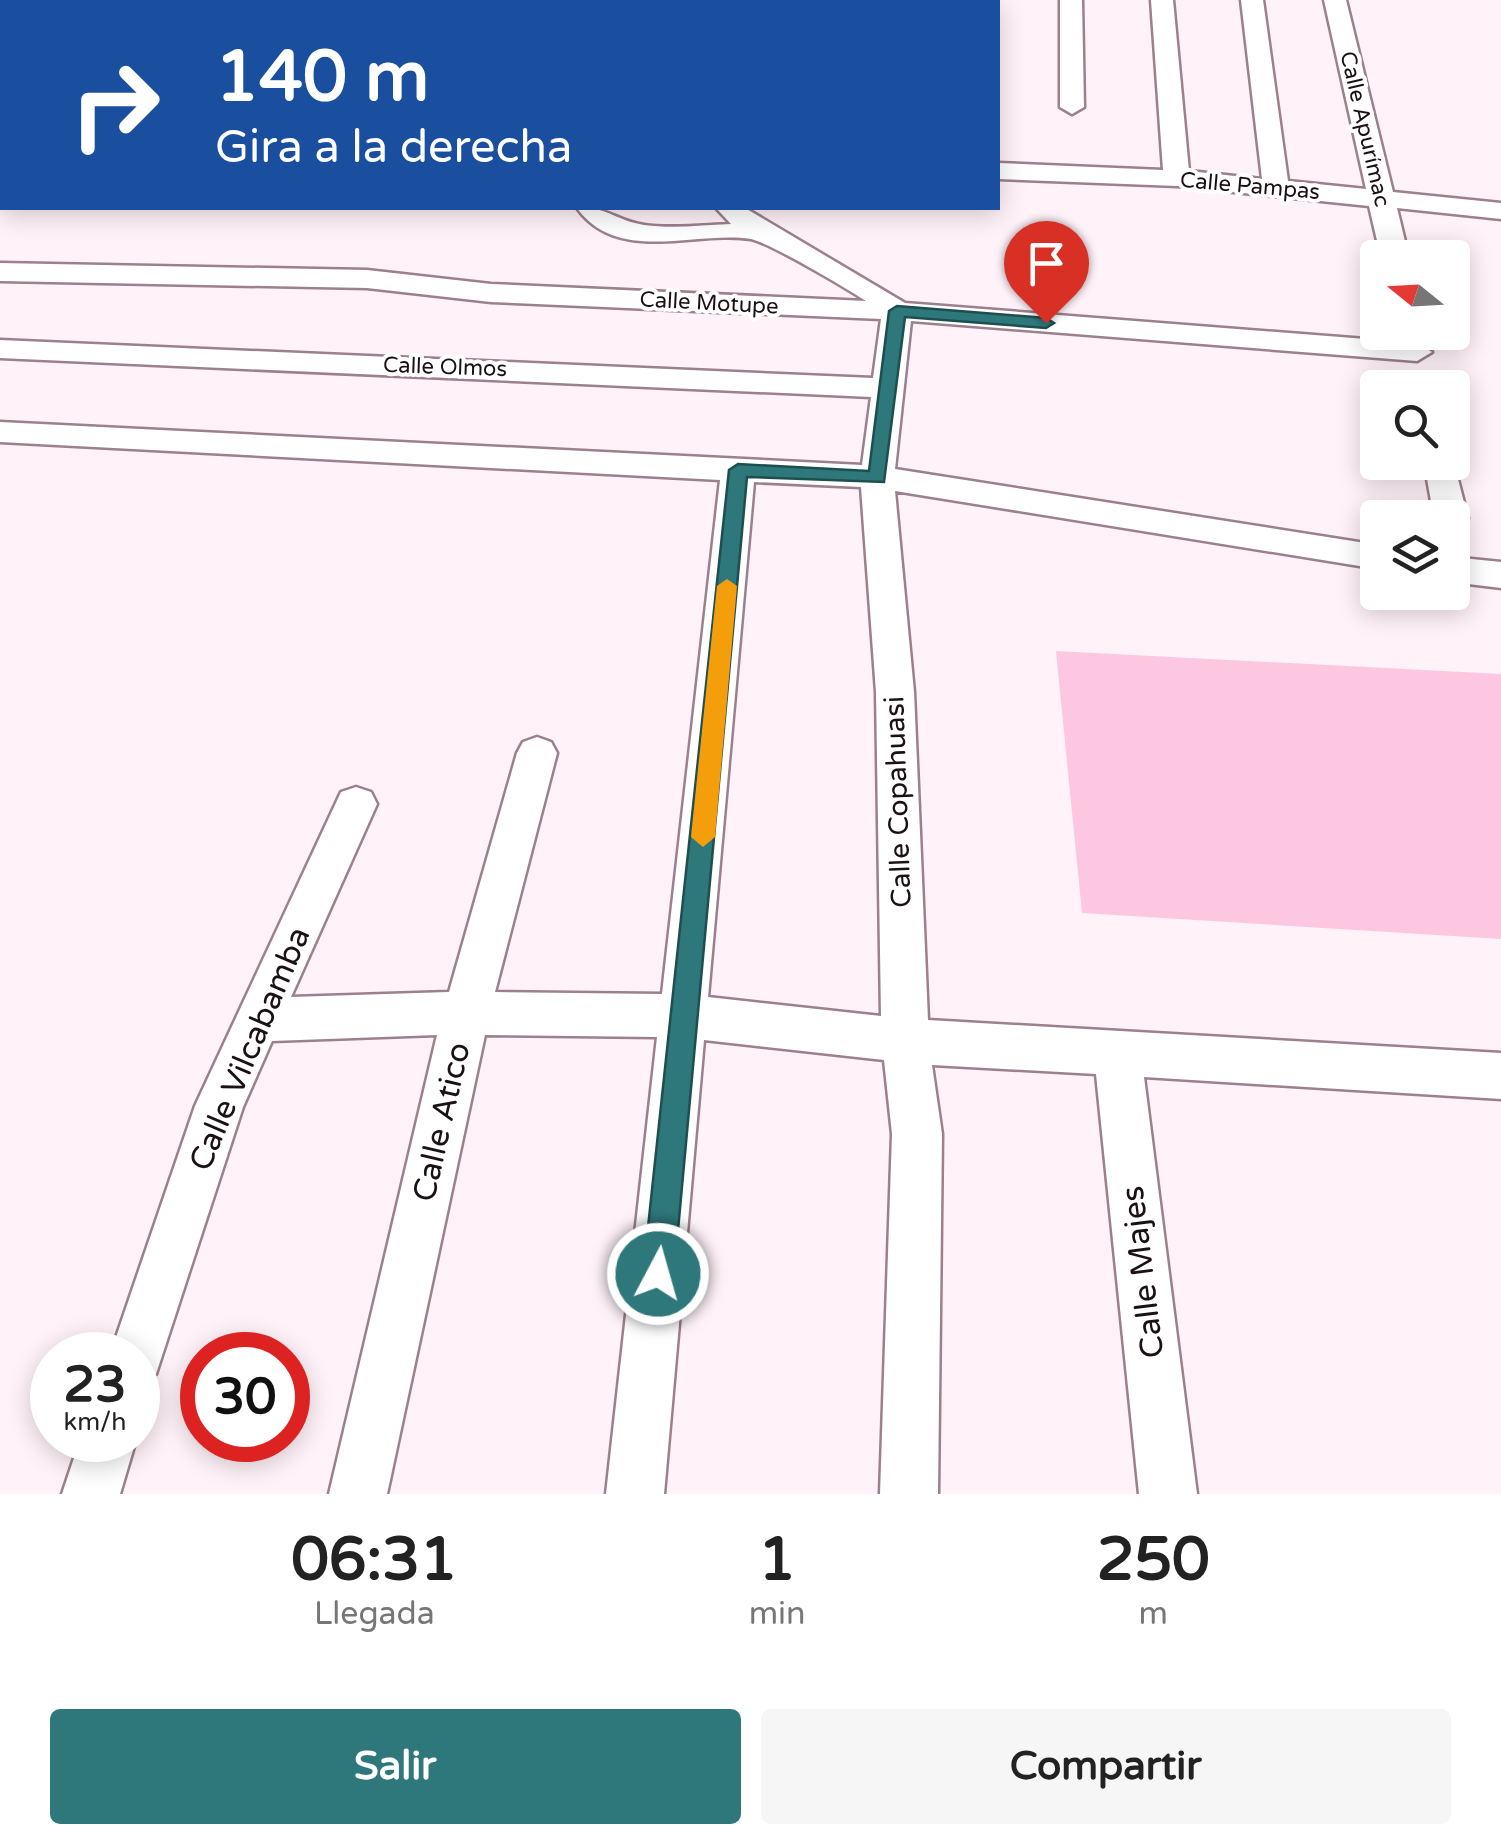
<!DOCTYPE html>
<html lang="es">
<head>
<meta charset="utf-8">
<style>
  :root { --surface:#fff; --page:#f6f6f6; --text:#222; --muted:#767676; --accent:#2e787b }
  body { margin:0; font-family:"Varela Round",sans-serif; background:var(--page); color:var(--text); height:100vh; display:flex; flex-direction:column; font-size:38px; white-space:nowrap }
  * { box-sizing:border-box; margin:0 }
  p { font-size:32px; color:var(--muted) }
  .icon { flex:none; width:55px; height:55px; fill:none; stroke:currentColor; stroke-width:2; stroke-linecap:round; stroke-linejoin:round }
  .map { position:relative; height:1494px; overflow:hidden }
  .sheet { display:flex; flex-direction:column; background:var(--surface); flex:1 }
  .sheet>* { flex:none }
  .guide { position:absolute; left:0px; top:0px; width:1000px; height:210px; box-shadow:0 5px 25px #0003; background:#1a4fa0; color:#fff; overflow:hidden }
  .needle { width:65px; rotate:288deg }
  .tools { position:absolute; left:1360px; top:240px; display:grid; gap:20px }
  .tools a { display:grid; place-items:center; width:110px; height:110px; border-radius:10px; background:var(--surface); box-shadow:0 5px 25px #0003; font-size:50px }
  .speed { position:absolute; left:30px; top:1332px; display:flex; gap:20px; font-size:50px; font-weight:700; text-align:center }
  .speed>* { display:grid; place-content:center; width:130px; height:130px; border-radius:50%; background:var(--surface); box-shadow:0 5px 25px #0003; line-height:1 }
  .speed small { font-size:25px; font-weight:400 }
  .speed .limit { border:15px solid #d22; background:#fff; color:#111 }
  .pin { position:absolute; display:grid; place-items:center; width:85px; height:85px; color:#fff; margin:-102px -42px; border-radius:50% 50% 50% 0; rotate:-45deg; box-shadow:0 0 10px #0007 }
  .pin .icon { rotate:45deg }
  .me { position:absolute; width:110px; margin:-55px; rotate:6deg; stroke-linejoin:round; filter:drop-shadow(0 0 8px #0008) }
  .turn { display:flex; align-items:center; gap:35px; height:210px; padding:0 50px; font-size:45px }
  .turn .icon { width:130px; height:130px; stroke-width:2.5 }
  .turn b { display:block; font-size:70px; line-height:85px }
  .eta { display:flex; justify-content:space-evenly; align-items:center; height:170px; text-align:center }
  .eta b { font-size:60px; font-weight:800; line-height:70px }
  .action { display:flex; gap:20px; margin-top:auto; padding:20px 50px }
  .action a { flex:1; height:115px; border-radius:10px; background:var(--accent); color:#fff; font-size:40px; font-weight:800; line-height:115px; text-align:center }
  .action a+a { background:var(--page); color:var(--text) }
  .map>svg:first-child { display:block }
  .green { fill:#fec7e1 }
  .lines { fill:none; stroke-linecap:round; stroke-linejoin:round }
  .street-casing { stroke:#9c808d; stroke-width:5 }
  .street { fill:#fff; fill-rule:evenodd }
  .route { fill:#2e787b; stroke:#1e4e50; stroke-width:2.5 }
  .slow { fill:#f59e0b }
  .labels { text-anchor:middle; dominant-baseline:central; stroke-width:8; stroke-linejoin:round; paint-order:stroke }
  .far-street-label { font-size:22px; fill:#1a1015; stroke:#fff }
  .street-label { font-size:28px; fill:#1a1015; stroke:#fff }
  .near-street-label { font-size:32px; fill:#1a1015; stroke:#fff }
</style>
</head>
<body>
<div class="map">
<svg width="1501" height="1494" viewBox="0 0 1501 1494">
  <rect width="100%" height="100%" fill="#fff2f8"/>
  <!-- green -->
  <path class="green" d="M1056,651L1501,674V939L1082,913Z"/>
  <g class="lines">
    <defs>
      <path id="street" d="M282,0H323L324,2H284Z
        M973,0H995V2H973Z
        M1060,0H1082L1084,107L1072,114L1060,107Z
        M1151,0H1173L1189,171L1262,179L1241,0H1263L1288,181L1366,189L1324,0H1346L1393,192L1501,203V219L1397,208L1409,258H1381L1369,206L1177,186L998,179V163L1163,170Z
        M2,29V45L0,46V30Z
        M2,128V146L0,147V129Z
        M577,208C607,206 616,221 644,225C673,229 703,225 731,224L716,208H745L905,303L1417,343L1432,352L1417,361L911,321L895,469L1378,545V569L895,491L914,692L928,1020L1501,1053V1099L1144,1077L1197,1494H1139L1096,1074L932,1065L942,1134L938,1494H880L892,1134L884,1060L704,1040L664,1494H606L657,1037L485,1035L387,1494H329L437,1035L272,1041L243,1107L156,1374L138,1382V1355H110L195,1106L341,792L356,787L371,792L377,804L291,997L449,992L517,753L523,742L537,737L551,742L557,753L495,992L662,994L720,480L0,442V422L862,465L871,397L0,358V340L873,378L881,319L491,302L367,288L0,281V263L367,270L491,284L866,301C846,288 770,243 751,239C696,230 618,265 577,208ZM754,482L861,487L876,692L881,1016L708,997Z
        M1452,456L1468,518L1463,526L1452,529V518H1434L1424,462H1452Z
        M1452,557L1501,562V588L1452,582Z
        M80,1440H136L120,1494H62Z"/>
    </defs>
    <!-- street casing -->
    <use href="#street" class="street-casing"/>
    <!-- street -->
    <use href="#street" class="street"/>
  </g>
  <!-- route -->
  <path class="route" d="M897,306L1046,318L1054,323L1046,328L905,317L884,482L747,477L674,1274L669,1284L658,1289L648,1284L643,1274L729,470L738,464L869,471L889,311Z"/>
  <!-- slow -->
  <path class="slow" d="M727,579L737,586L715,837L703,847L691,837L717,586Z"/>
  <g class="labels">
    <!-- far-street labels -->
    <g class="far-street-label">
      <text transform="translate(1365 129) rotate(77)">Calle Apurímac</text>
      <text transform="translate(1250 186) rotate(5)">Calle Pampas</text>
      <text transform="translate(709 303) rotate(3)">Calle Motupe</text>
      <text transform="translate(445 367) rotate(2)">Calle Olmos</text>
    </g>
    <!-- street labels -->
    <g class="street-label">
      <text transform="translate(898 802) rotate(-92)">Calle Copahuasi</text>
    </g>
    <!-- near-street labels -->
    <g class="near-street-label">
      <text transform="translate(250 1049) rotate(-67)">Calle Vilcabamba</text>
      <text transform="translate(442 1122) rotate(-77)">Calle Atico</text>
      <text transform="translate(1143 1272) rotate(-97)">Calle Majes</text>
    </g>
  </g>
</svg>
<div class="tools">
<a><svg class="needle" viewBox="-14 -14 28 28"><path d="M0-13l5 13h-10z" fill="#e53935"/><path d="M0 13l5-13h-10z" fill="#767676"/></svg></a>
<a><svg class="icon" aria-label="search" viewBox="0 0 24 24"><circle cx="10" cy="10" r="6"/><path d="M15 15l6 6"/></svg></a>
<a><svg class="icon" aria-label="layers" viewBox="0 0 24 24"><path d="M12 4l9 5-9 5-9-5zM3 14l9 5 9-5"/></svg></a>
</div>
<div class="speed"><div>23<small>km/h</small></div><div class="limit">30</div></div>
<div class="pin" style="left:1046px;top:323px;background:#d93025"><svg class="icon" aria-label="arrive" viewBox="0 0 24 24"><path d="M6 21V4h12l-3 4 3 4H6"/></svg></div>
<svg class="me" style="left:658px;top:1274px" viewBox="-20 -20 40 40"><circle r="17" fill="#2e787b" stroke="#fff" stroke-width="3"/><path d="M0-11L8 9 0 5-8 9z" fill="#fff"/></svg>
<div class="guide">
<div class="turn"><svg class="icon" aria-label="right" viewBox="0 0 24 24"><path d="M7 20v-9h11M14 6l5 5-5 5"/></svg><div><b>140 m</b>Gira a la derecha</div></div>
</div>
</div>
<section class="sheet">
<div class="eta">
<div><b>06:31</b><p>Llegada</p></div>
<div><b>1</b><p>min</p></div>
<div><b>250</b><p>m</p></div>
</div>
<div class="action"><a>Salir</a><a>Compartir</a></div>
</section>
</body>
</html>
